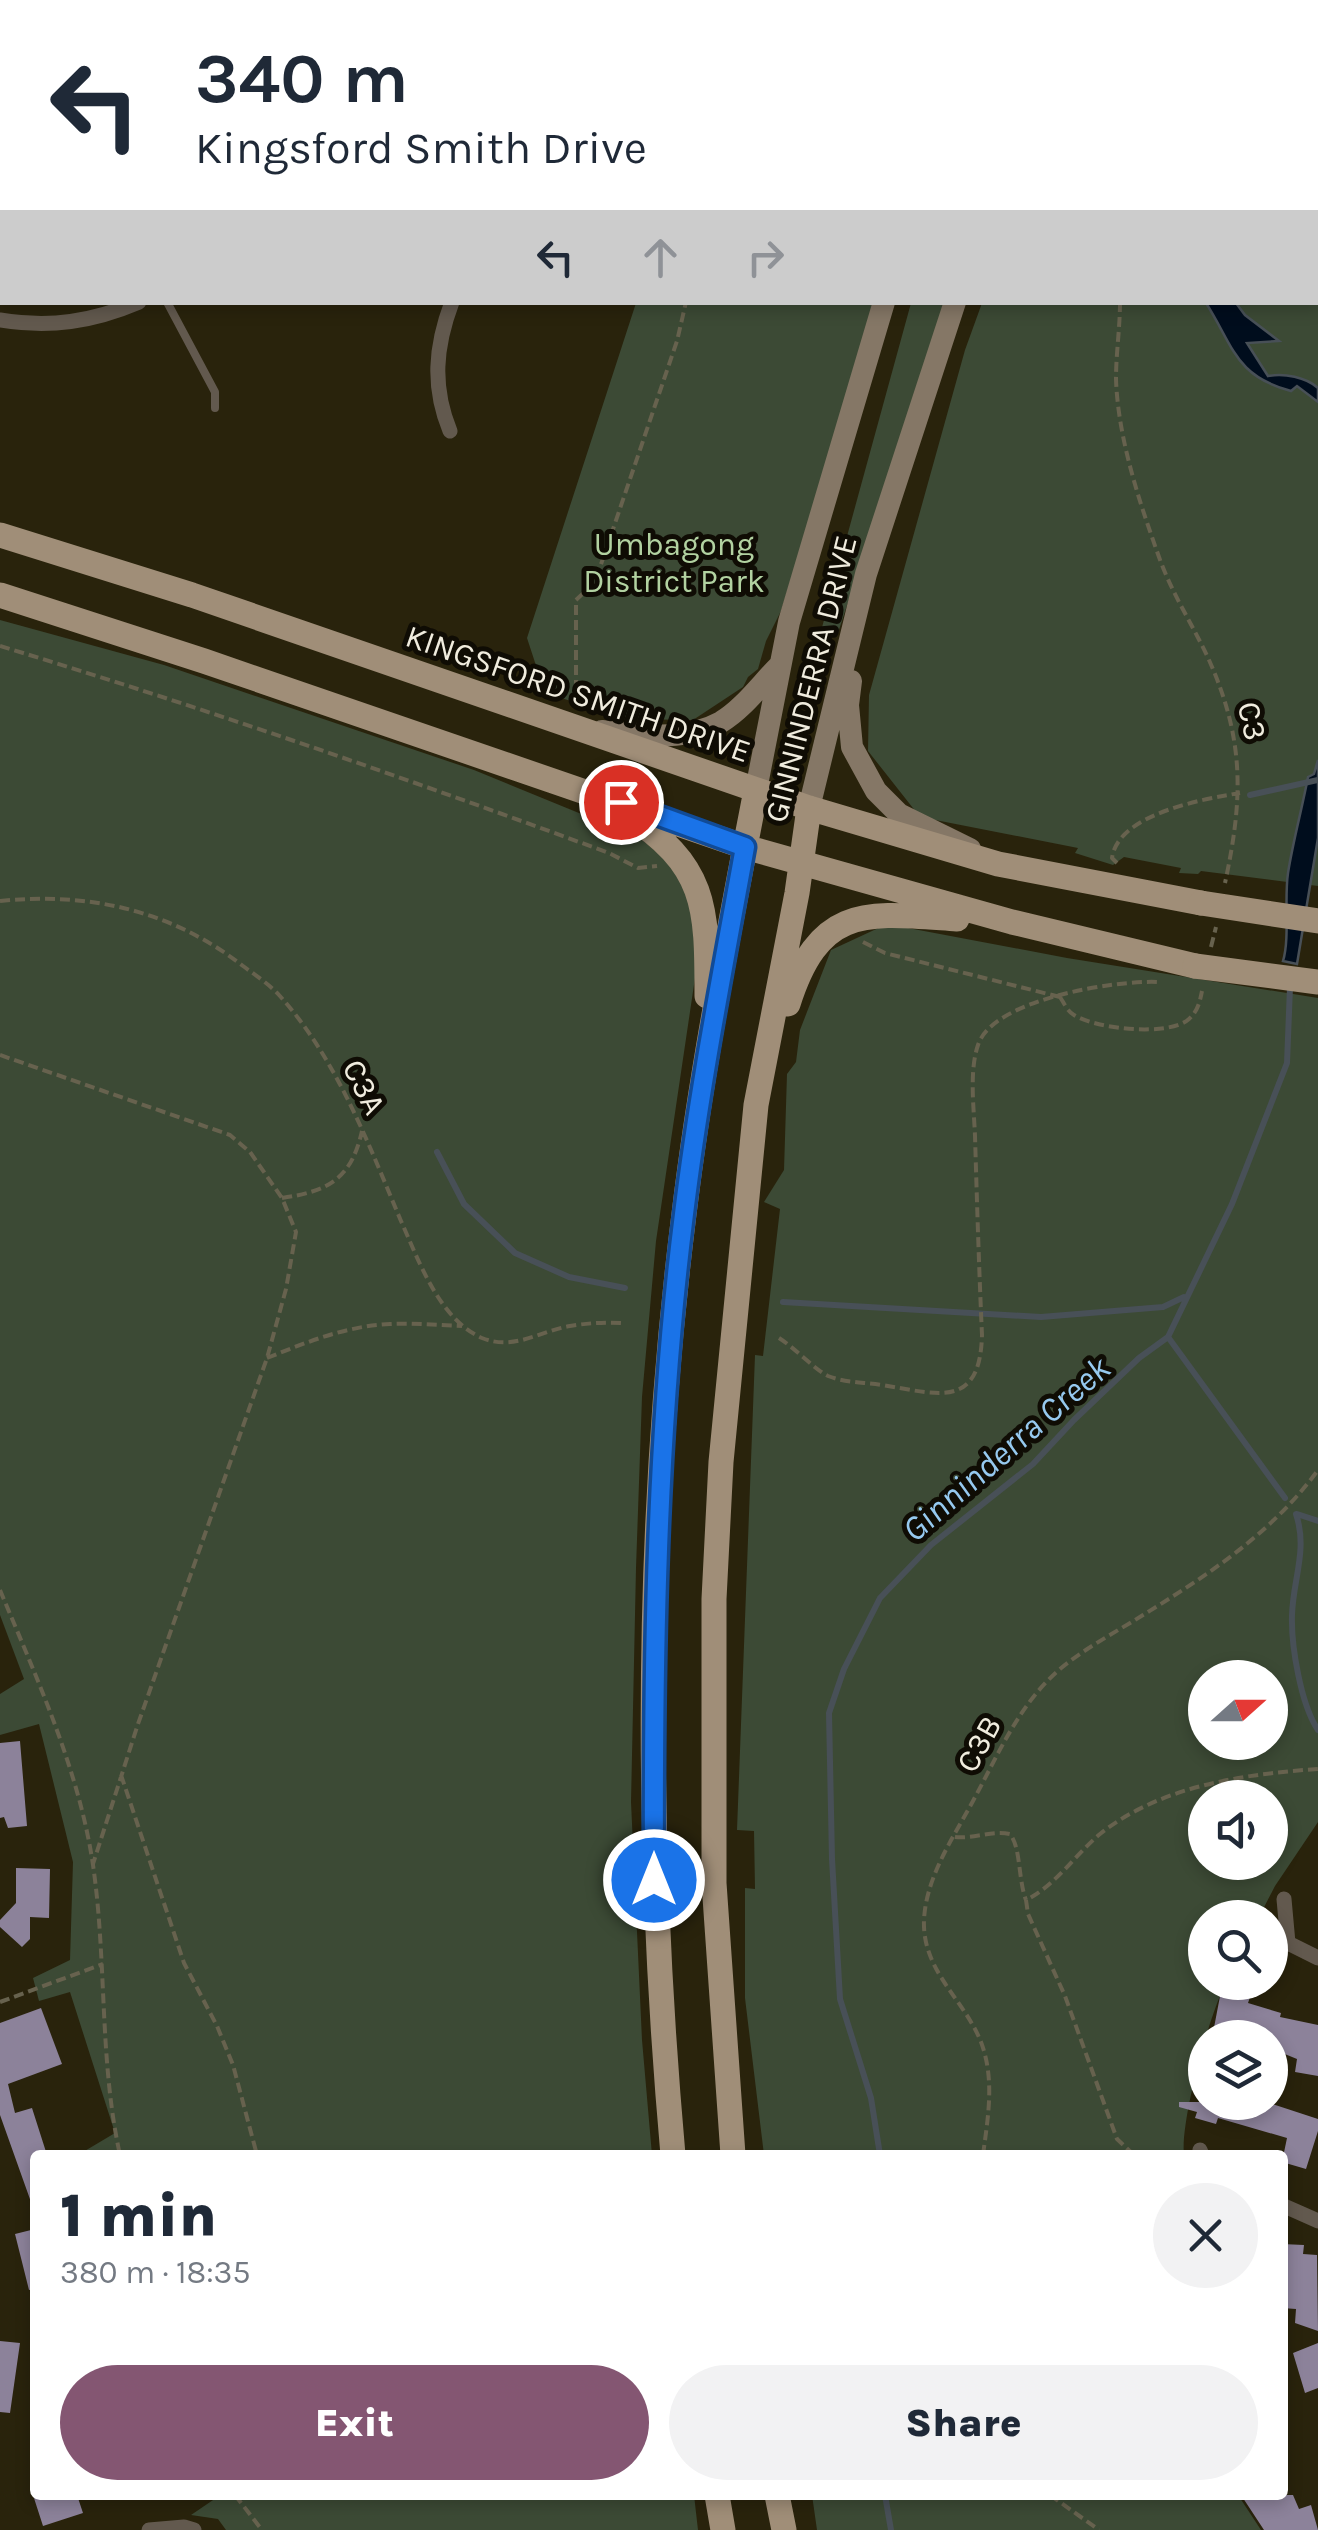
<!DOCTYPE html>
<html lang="en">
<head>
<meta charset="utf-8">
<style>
  :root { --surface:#fff; --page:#f2f2f3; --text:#1f2937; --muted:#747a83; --accent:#845672 }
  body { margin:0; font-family:Karla,sans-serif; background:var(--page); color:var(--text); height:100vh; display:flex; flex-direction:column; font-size:38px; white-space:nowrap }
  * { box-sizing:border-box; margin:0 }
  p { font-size:32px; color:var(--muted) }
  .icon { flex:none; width:55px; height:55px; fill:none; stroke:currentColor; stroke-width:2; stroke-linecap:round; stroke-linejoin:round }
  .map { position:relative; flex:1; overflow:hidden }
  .panel { position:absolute; left:30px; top:2150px; width:1258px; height:350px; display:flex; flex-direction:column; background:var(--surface); border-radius:10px; box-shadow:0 5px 15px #0003 }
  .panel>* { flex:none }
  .banner { position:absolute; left:0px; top:0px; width:1320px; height:305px; box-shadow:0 5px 15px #0003; background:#fff; color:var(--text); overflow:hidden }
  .needle { width:65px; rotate:69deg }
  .buttons { position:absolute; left:1188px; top:1660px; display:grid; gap:20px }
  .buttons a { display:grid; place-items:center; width:100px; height:100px; border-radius:50%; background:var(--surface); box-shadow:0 5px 15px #0003; font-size:50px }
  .pin { position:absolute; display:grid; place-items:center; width:85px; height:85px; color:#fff; margin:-42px; border:5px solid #fff; border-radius:50%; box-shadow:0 2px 10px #0007 }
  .me { position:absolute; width:110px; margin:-55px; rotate:0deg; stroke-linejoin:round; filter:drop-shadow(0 0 8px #0008) }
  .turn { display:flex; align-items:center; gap:35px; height:210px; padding:0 30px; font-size:45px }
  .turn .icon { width:130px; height:130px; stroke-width:2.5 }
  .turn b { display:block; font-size:70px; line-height:85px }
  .lanes { display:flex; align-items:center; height:95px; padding:0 30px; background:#0003; justify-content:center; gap:50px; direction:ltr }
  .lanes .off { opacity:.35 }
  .round { display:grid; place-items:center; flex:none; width:105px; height:105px; border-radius:52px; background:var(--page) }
  .headline { display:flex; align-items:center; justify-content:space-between; height:170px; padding:0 30px }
  h1 { font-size:60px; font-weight:800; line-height:75px }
  .action { display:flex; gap:20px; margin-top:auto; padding:20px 30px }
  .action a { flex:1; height:115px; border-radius:60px; background:var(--accent); color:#fff; font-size:40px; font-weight:800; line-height:115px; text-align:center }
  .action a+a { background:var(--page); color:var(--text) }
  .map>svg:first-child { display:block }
  .green { fill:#3c4a35; fill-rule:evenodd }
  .water { fill:#000d1d; stroke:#485057; stroke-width:2.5 }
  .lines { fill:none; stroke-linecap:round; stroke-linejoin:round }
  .stream { stroke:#485057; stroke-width:6 }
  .building { fill:#8c829a }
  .path { stroke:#67624e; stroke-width:4; stroke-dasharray:10 5; stroke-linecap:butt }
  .service { stroke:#62594e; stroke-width:8 }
  .minor { stroke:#62594e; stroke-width:15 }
  .secondary { stroke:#857766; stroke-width:22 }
  .primary { stroke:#a08e78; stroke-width:25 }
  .primary-bridge { stroke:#a08e78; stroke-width:25 }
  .route-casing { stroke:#114b97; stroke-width:25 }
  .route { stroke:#1a73e8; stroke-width:18 }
  .labels { text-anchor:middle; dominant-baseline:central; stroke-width:10; stroke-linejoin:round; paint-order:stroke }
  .park-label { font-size:32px; fill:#b2d2a1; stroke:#0f0c04 }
  .street-label { font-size:32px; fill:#f0ecde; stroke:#0f0c04 }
  .water-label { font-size:35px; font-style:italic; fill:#96c9ef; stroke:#0f0c04 }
</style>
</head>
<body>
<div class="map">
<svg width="1318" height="2530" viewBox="0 0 1318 2530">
  <rect width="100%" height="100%" fill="#29230c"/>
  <!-- green -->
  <path class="green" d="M1096,0H1318V886L1201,871L1198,874L1179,873L1181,868L1124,857L1113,865L1075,853L1078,848L920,817L868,751L869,695L965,350L982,303L1318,302V2H1095Z
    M636,303H877L781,611L766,641L758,669L748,677L743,687L693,720L629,719L545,693L527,638Z
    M911,303H946L837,636L818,642Z
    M0,620L164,665L474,770L640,838L686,877L699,951L656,1241L642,1397L636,1568L631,1802L642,2040L652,2155H78L115,2133L70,1992L39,2001L33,1978L70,1960L73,1862L39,1724L0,1735V1694L24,1679L0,1615Z
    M887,924L1067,958L1318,998V1822L1275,1886L1259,1917L1205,1918V1982L1226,1983C1210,2012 1180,2121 1184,2155H764L745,1998V1888L755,1889L754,1831L737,1830L755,1355L763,1356L780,1209L764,1202L784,1170L787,1074L796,1062L800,1030L831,950ZM1205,1678H1270V1742H1205ZM1205,1798H1270V1862H1205Z
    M215,2495H694L698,2530H226L218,2519L191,2515L216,2498Z
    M812,2495H1238L1261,2530H817Z"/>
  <!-- water -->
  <path class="water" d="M1206,303H1236L1245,315L1279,341L1247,343L1268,376C1284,373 1306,377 1318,388V402L1297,386L1291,391C1235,376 1234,347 1206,303Z
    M1318,760V838L1297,964L1283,961C1290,938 1284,899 1288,873C1293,841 1302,809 1308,777L1314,774Z"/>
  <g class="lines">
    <!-- stream -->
    <path class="stream" d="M1207,2L1208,0
      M1250,795L1318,780
      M437,1152L464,1204L515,1253L569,1277L625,1288
      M783,1302L1041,1317L1163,1307L1184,1297
      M1168,1337L1285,1498
      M1296,1514C1308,1550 1293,1579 1292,1615C1291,1646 1301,1705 1318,1730
      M1297,1514L1318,1521
      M880,2155L871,2098L840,1999L832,1859L829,1713L844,1669L880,1598L931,1545L1033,1464L1074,1420L1139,1358L1168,1337L1232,1204L1287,1063L1290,987
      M885,2495L891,2530"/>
  </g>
  <!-- building -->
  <path class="building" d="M20,1741L27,1826L8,1828L4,1817L0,1818V1743Z
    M16,1868L50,1869L49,1918L30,1917V1939L22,1947L0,1927V1920L16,1903Z
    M1221,1991L1250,1997L1248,2003L1281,2013L1280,2017L1318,2025V2076L1295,2072L1297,2059L1270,2048V2038H1212Z
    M41,2008L62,2064L8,2084L15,2113L32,2108L47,2155H35V2202H31L0,2115V2023Z
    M1179,2102H1266L1318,2119V2131L1306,2169L1282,2162L1287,2138L1218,2118L1216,2124L1195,2118L1197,2112L1179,2107Z
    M35,2229V2289L29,2290L15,2234Z
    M1282,2244L1304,2245L1303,2254L1317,2255L1318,2331L1295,2323L1296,2309L1282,2308Z
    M0,2341L20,2343L10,2413L0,2412Z
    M1318,2343V2388L1305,2393L1293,2353Z
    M33,2495H77L83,2513L43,2526Z
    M1241,2495H1293L1299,2509L1311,2505L1318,2530H1264Z"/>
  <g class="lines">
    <!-- path -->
    <path class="path" d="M789,2L790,0
      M1136,2L1137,0
      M1120,302C1120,328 1116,353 1116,379C1118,438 1139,501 1159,557C1172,594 1193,625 1209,660C1245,741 1243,799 1225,883
      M0,646C205,708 408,779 609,853L638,868L657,866
      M576,705V600L595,582L677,341L686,302
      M1117,863L1112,858C1118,814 1203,799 1240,793
      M0,901C89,892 171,910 243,966C255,975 269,984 279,995C337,1059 368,1143 401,1221C419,1261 439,1319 482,1338C514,1351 540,1331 570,1326C588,1323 605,1322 623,1323
      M863,942L885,953L1060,997
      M1211,947L1216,927
      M1060,997C1064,1003 1067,1011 1074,1015C1096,1029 1169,1037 1189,1019C1198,1011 1200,1001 1202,991
      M0,1055L230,1135L250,1152L282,1198L296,1232L286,1289L267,1358L138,1724L93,1864
      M282,1198C329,1191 351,1179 362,1131
      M779,1338C795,1348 815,1370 828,1376C846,1383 864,1382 882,1385C938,1394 980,1410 982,1335C979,1269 977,1203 975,1136C974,1109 969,1071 978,1045C993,999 1116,980 1158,982
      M267,1358C307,1342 346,1326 390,1324C413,1323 438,1325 462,1326
      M0,1590C37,1679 79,1770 93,1865C107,1961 99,2060 120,2155
      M121,1775L184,1963L217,2026L233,2065L257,2155
      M955,1837C974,1839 992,1830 1010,1834C1021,1848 1018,1879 1026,1900
      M0,2002L103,1964
      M983,2155C988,2117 995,2079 981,2042C964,1999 922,1971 924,1920C926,1877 953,1838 973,1801C998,1755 1019,1704 1060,1669C1085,1648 1116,1632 1143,1615C1208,1575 1272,1533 1318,1470
      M1134,2155L1117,2139L1065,1996L1028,1914L1026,1900C1056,1885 1074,1856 1100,1834C1160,1786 1244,1774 1318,1769
      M235,2495L262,2530
      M1050,2495L1099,2530"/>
    <!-- service -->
    <path class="service" d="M167,302L215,392V408"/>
    <!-- minor -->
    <path class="minor" d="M323,2L324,0
      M0,320C50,328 92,322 139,302
      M450,431C432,387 435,347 452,302
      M1284,1899L1288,1943L1318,1958
      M1270,1955L1288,1943
      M1200,2150L1202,2155
      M1282,2205L1318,2221
      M149,2530L184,2527L194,2530"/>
    <!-- secondary -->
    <path class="secondary" d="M980,2L981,0
      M1066,2L1067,0
      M851,681L848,705L852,747L876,791L899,814L970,849
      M602,731C641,735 685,742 721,722C743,709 761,684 779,666
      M756,790L789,622L884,302
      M809,808L866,574L955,302"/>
    <!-- primary -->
    <path class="primary" d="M0,535L192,595L809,808L998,864L1201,903
      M0,595L204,661L745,847L1012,922L1195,966
      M625,813C707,865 707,906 707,996
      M788,1004C820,903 867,913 957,919
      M673,2155C645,1842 645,1526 684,1214C701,1072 729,931 756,790
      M733,2155L714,1883V1599L721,1462L756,1105L797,893L809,808
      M717,2495L723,2530
      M777,2495L784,2530"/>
    <!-- primary-bridge -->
    <path class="primary-bridge" d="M1201,903L1318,921
      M1195,966L1318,982"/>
  </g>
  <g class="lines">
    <defs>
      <path id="route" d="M621,802L745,847C723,969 699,1091 684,1214C656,1435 653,1657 654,1880"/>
    </defs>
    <!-- route casing -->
    <use href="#route" class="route-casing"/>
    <!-- route -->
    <use href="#route" class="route"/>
  </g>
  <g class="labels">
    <!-- park labels -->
    <g class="park-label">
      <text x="674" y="544">Umbagong<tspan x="674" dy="37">District Park</tspan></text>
    </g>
    <!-- street labels -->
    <g class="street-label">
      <text transform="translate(811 679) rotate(-76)">GINNINDERRA DRIVE</text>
      <text transform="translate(578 694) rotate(19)">KINGSFORD SMITH DRIVE</text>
      <text transform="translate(1252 721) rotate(77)">C3</text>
      <text transform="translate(364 1087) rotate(63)">C3A</text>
      <text transform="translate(979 1744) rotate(-61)">C3B</text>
    </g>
    <!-- water labels -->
    <g class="water-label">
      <text transform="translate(1006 1449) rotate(-41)">Ginninderra Creek</text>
    </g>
  </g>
</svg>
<div class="buttons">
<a><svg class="needle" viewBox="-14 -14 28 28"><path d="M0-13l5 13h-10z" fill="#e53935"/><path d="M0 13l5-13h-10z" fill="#747a83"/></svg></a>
<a><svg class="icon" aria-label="sound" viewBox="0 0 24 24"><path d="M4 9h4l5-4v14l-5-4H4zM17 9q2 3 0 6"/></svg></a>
<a><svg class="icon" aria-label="search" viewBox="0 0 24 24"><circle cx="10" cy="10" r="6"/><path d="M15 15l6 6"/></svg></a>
<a><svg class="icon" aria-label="layers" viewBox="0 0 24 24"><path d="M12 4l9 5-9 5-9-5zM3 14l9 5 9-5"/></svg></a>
</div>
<div class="pin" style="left:621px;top:802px;background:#d93025"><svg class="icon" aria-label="arrive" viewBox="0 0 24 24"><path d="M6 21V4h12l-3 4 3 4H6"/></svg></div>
<svg class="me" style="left:654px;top:1880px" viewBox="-20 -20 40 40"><circle r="17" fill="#1a73e8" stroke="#fff" stroke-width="3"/><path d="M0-11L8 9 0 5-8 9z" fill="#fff"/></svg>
<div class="banner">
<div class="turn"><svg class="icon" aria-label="left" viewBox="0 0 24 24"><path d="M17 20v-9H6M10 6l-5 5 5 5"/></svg><div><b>340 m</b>Kingsford Smith Drive</div></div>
<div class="lanes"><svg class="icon" aria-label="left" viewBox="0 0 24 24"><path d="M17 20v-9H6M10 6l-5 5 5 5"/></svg><svg class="icon off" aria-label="ahead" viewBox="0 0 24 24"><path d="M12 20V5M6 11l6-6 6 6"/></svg><svg class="icon off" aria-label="right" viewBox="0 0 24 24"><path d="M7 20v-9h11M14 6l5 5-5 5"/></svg></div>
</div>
<section class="panel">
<div class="headline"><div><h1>1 min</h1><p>380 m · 18:35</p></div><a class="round"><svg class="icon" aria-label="close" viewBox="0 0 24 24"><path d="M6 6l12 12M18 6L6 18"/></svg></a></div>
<div class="action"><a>Exit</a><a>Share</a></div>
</section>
</div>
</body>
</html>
